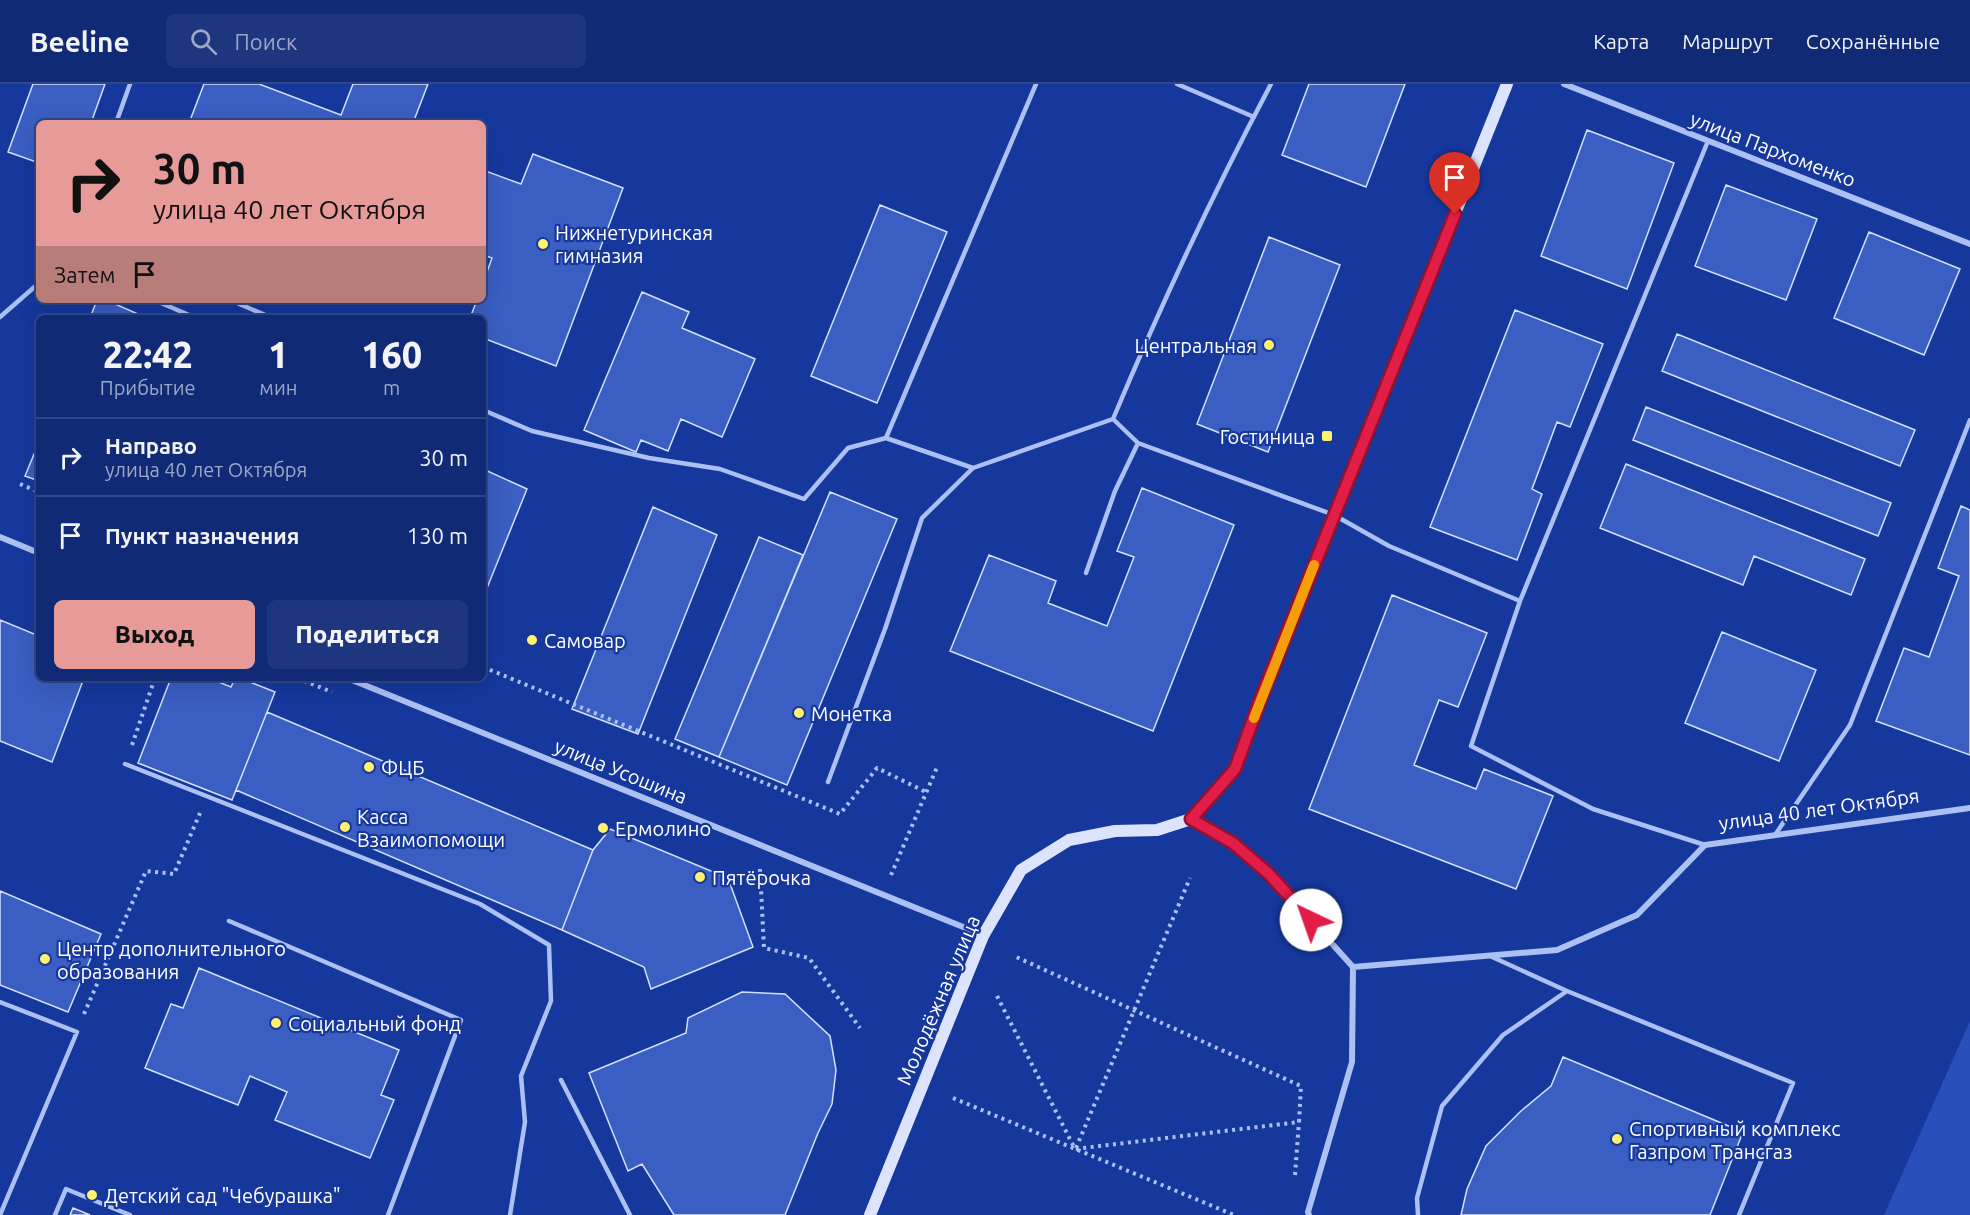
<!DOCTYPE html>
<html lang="ru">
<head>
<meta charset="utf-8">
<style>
  :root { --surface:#102a76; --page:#1e367e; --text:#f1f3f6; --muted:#9ca7c5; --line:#304688; --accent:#e69b98 }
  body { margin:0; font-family:Ubuntu,sans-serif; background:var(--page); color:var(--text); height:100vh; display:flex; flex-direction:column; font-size:22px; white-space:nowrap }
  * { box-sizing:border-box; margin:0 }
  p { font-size:20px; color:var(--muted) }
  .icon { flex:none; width:33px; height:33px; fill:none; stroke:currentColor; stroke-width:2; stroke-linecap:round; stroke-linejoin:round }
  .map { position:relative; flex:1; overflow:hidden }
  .details { position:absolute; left:36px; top:231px; width:450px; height:366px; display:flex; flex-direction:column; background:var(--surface); border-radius:9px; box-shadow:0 6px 24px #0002,0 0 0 2px var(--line) }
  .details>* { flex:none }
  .top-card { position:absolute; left:36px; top:36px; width:450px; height:183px; border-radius:9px; box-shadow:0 6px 24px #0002,0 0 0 2px var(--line); background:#e69b98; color:#111; overflow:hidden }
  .pin { position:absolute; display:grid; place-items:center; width:51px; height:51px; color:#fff; margin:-62px -26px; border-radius:50% 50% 50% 0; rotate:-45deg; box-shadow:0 0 6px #0007 }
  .pin .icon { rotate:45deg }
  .me { position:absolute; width:66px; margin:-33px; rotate:318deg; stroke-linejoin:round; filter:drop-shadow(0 0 4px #0008) }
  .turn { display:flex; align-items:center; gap:21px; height:126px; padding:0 18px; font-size:27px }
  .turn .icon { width:78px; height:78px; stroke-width:2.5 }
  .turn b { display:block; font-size:42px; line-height:51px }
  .then { display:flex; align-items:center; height:57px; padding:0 18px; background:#0003; gap:12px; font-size:22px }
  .eta { display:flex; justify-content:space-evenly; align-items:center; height:102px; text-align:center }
  .eta b { font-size:36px; font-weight:800; line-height:42px }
  .cta { display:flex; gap:12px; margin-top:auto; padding:12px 18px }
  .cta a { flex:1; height:69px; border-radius:9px; background:var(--accent); color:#111; font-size:24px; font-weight:800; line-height:69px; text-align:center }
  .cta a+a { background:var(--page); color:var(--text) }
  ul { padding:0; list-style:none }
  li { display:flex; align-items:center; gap:18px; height:78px; padding:0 18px; border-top:2px solid var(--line) }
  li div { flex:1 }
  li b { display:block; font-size:22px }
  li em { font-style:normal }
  header { display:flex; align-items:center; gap:36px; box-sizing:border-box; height:84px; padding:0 30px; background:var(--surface); border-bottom:2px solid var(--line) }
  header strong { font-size:28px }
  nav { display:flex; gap:33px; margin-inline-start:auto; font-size:21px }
  .search { width:420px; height:54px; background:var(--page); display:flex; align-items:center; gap:15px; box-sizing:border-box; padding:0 21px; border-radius:9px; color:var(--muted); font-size:22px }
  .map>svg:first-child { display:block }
  .green { fill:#2950ba }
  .building { fill:#3a5ec2; stroke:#d5e0fd; stroke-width:1.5 }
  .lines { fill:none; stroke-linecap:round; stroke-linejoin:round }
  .path { stroke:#adc0f3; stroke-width:4; stroke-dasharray:3 4.5; stroke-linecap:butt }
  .lane { stroke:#adc0f3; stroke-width:4.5 }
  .street { stroke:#adc0f3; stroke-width:6 }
  .secondary { stroke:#dce4fd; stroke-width:12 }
  .route-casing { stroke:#92132f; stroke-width:15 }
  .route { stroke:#e11d48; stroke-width:10 }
  .slow { stroke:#f59e0b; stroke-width:10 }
  .poi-dot { fill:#fff06e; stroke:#16389d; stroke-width:2 }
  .labels { text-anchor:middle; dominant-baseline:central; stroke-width:4.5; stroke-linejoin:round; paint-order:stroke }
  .street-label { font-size:20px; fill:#fff; stroke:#16389d }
  .poi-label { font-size:20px; fill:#fff; stroke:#16389d; text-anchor:start }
</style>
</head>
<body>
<header>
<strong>Beeline</strong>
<div class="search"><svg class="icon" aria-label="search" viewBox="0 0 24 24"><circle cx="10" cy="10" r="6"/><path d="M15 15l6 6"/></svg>Поиск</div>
<nav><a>Карта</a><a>Маршрут</a><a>Сохранённые</a></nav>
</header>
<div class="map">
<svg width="1970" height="1131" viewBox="0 0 1970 1131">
  <rect width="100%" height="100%" fill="#16389d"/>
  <!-- green -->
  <path class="green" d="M1970,937V1131H1884Z"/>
  <!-- building -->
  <path class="building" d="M33,0H105L91,39H39V79L8,68Z
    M204,0H259L341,31L353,0H428L413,39H189Z
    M1309,0H1405L1366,103L1282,71Z
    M1587,46L1674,79L1627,205L1541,172Z
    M533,70L623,104L556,282L483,254V234H470L477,216H483V199L492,174L483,171V86L521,100Z
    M1726,101L1817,135L1786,216L1695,182Z
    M880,121L947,148L877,319L811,292Z
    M1869,148L1960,185L1924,271L1834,234Z
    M1269,153L1340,181L1268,368L1197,340Z
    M642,208L689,228L682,244L755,275L722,353L681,335L668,367L641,356L636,368L584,346Z
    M97,216H106L147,234H90Z
    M1515,226L1603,260L1570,343L1557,338L1532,405L1542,410L1517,476L1430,443Z
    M1677,250L1915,346L1900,382L1662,287Z
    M1646,323L1891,419L1878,452L1633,356Z
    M39,358V397L25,392Z
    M1626,380L1865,475L1851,511L1754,472L1743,501L1600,444Z
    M483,385L527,405L483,514Z
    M1142,404L1234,441L1153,647L950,567L989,471L1056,497L1048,519L1107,542L1134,473L1117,467Z
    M830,408L897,435L787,701L719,673Z
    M1961,422L1970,426V671L1876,637L1904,564L1929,573L1959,492L1938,484Z
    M653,423L717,451L638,650L572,625Z
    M759,453L803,471L719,673L675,655Z
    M1392,511L1487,549L1458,623L1439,616L1414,681L1476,705L1484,685L1553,712L1516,805L1309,725Z
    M0,536L39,552V594H84L52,678L0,657Z
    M1722,548L1816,586L1779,677L1685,639Z
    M171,594H209L231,603L235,594H240L275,608L232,716L138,679Z
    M267,628L593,766L562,846L236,706Z
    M610,745L728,794L753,863L651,905L644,883L562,846L593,766Z
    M0,807L101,850L68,928L0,901Z
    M199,884L399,966L381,1011L394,1016L370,1074L275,1036L287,1008L250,992L238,1021L145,984L171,920L183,924Z
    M742,908L785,910L830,952L836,986L832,1020L818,1049L785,1131H674L642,1080L628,1087L589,989L686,949L688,934Z
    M1563,973L1743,1048L1710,1131H1461L1467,1105L1486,1062L1521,1027L1551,1002Z
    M73,1124L90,1131H70Z"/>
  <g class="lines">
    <!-- path -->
    <path class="path" d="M20,400L39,408
      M483,583L840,730L877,684L926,708
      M297,594L332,608
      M132,661L155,594
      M760,785L764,864L809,874L860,944
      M891,791L938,681
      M997,912L1075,1065L1299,1038L1301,1002L1014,872
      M84,930L146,787L174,790L200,729
      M953,1014L1234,1131
      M1076,1064L1190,794
      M1295,1091L1299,1038"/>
    <!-- lane -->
    <path class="lane" d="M1177,0L1254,33
      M1271,0C1213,109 1161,221 1113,335L1138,359L1334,431L1389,462L1520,517L1471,662L1593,725L1705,761
      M116,39L130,0
      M154,216L196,234
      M230,216L272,234
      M0,233L39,199
      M483,326L532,347L649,374L720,385L804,415L848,364L886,354
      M973,384L886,354L1036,0
      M1086,489L1115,407L1138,359
      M1520,517L1708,57
      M125,680L480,820L549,861L551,917L521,992L525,1038L510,1131
      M828,698L885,545L922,434L973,384L1113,335
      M1775,751L1850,641L1970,336
      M229,837L461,936L388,1131
      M1490,872L1567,907L1793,999L1739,1131
      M0,918L77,948L0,1131
      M561,996L630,1131
      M55,1131L66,1105L130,1131
      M1418,1131L1417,1114L1442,1022L1503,951L1567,907"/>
    <!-- street -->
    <path class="street" d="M1564,0L1970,160
      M0,453L39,469
      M347,594L983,851
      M1191,735L1233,759L1269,790L1353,883
      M1353,883L1557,866L1637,831L1705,761L1970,724
      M1309,1131L1308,1128L1352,978L1353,883"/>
    <!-- secondary -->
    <path class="secondary" d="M870,1131L983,852L1021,786L1069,756L1115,747L1157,746L1191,735L1235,685L1261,613L1507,0"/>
  </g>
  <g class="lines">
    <defs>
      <path id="route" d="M1311,836L1269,790L1233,759L1191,735L1235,685L1261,614L1455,130"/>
    </defs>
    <!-- route casing -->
    <use href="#route" class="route-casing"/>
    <!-- route -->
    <use href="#route" class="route"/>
    <!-- slow -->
    <path class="slow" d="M1254,634L1314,481"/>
  </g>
  <!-- markers -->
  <g class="poi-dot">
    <circle cx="543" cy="160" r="6"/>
    <circle cx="1269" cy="261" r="6"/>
    <rect x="1321" y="346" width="12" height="12" rx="3"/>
    <circle cx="532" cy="556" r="6"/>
    <circle cx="799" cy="629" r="6"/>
    <circle cx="369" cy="683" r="6"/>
    <circle cx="345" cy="743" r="6"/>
    <circle cx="603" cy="744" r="6"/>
    <circle cx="700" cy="793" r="6"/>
    <circle cx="45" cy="875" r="6"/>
    <circle cx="276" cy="939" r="6"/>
    <circle cx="1617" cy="1055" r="6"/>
    <circle cx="92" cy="1111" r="6"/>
  </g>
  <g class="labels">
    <!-- street labels -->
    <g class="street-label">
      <text transform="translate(1773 65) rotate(21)">улица Пархоменко</text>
      <text transform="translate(621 687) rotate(22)">улица Усошина</text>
      <text transform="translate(1819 725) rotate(-8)">улица 40 лет Октября</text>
      <text transform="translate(938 916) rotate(-67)">Молодёжная улица</text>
    </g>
    <!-- poi labels -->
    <g class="poi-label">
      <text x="555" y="148">Нижнетуринская<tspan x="555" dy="23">гимназия</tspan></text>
      <text x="1257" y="261" text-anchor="end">Центральная</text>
      <text x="1315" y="352" text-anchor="end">Гостиница</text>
      <text x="544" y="556">Самовар</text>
      <text x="811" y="629">Монетка</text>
      <text x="381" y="683">ФЦБ</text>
      <text x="357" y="732">Касса<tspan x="357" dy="23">Взаимопомощи</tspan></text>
      <text x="615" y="744">Ермолино</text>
      <text x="712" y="793">Пятёрочка</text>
      <text x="57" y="864">Центр дополнительного<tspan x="57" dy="23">образования</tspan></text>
      <text x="288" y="939">Социальный фонд</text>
      <text x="1629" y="1044">Спортивный комплекс<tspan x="1629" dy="23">Газпром Трансгаз</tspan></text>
      <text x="104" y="1111">Детский сад "Чебурашка"</text>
    </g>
  </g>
</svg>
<div class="pin" style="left:1455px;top:130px;background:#d93025"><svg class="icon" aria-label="arrive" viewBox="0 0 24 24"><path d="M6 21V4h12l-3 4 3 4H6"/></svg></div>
<svg class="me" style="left:1311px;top:836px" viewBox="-20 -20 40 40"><circle r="19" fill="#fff"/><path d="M0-13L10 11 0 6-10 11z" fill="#e11d48"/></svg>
<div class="top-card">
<div class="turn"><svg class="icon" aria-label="right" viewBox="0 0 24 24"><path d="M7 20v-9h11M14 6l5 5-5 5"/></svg><div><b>30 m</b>улица 40 лет Октября</div></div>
<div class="then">Затем<svg class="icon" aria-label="arrive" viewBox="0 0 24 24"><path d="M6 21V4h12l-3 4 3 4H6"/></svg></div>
</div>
<section class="details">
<div class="eta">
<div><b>22:42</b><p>Прибытие</p></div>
<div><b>1</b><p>мин</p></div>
<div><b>160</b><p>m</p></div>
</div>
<ul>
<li><svg class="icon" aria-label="right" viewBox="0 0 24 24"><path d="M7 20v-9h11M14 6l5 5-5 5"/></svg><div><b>Направо</b><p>улица 40 лет Октября</p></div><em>30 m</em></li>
<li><svg class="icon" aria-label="arrive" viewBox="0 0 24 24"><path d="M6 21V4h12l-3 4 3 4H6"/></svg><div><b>Пункт назначения</b></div><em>130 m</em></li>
</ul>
<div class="cta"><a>Выход</a><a>Поделиться</a></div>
</section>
</div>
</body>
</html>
